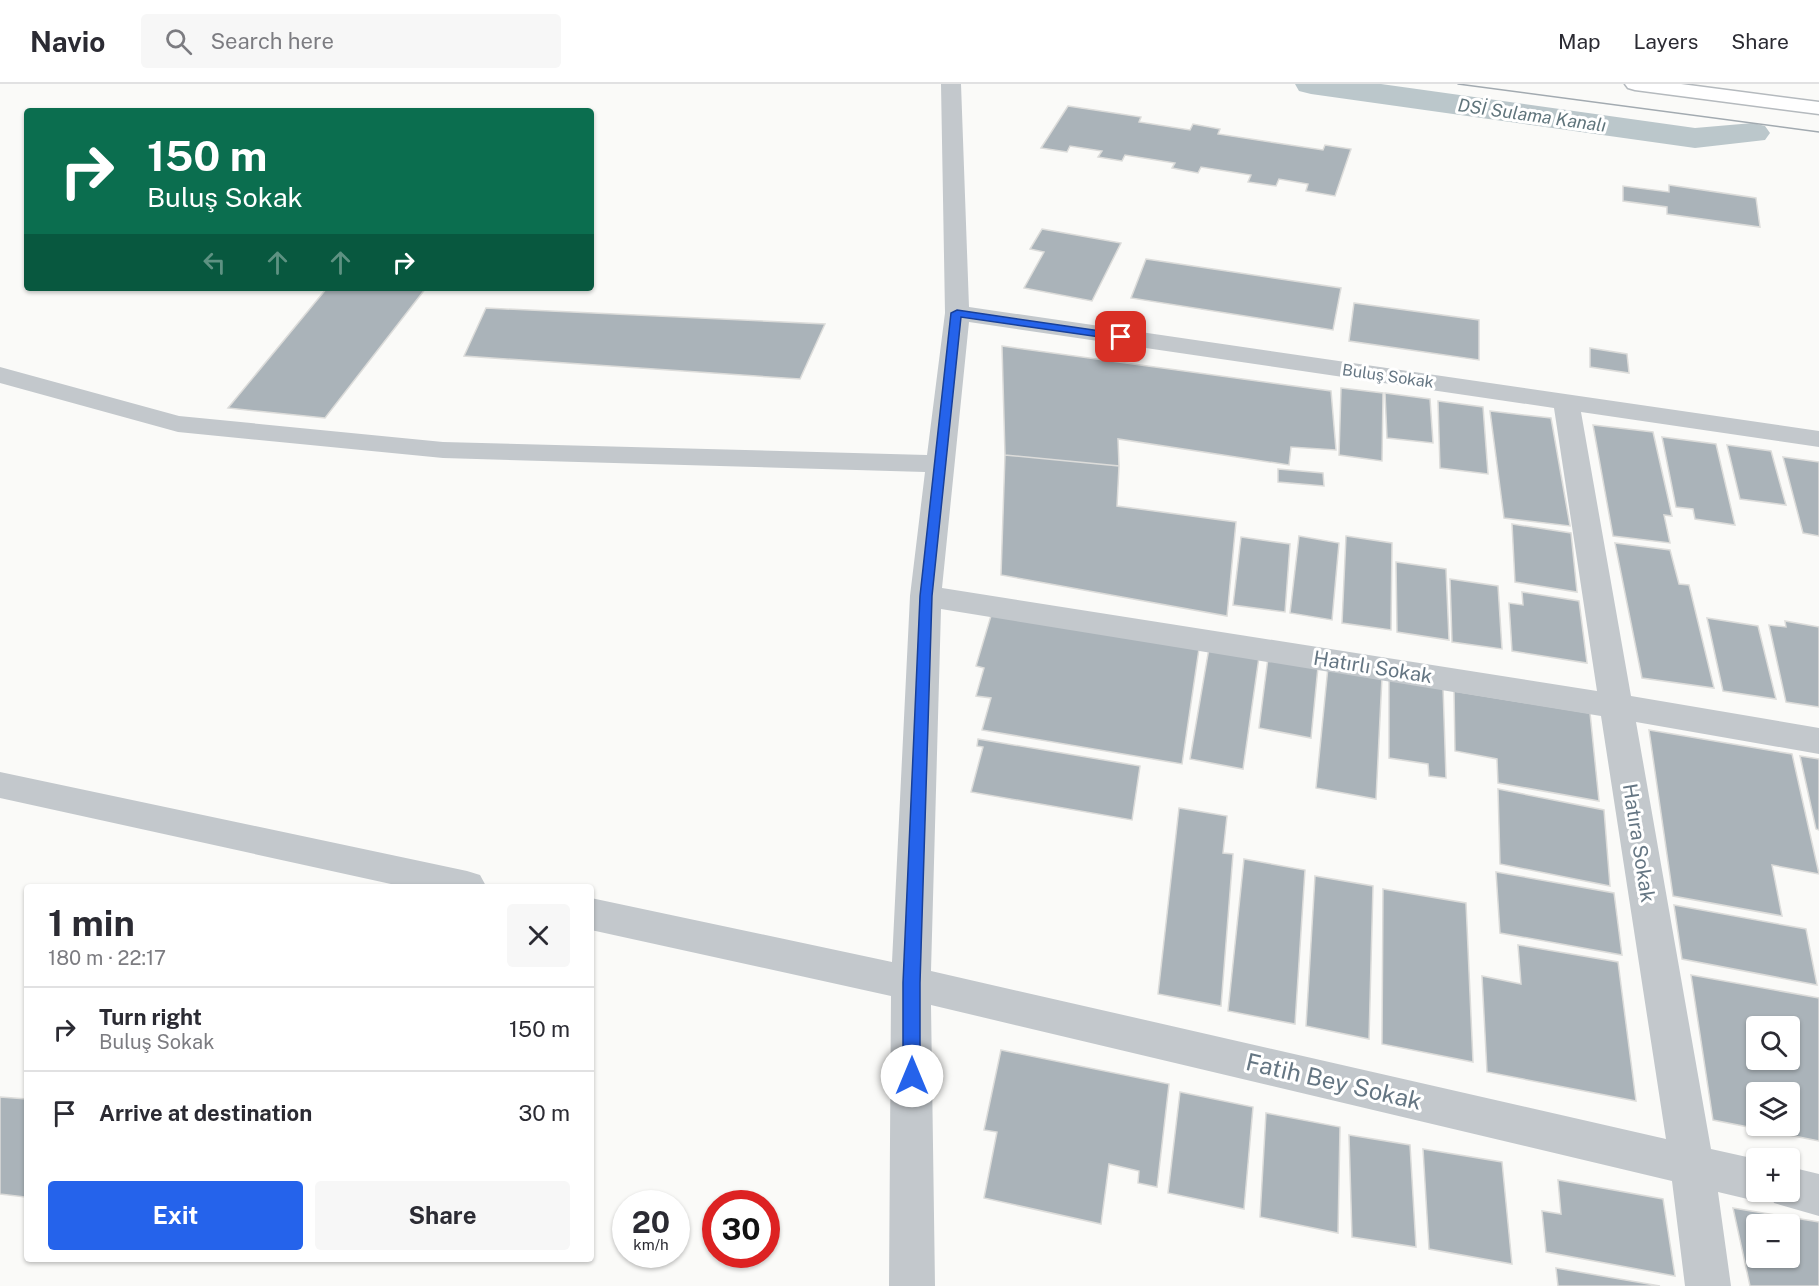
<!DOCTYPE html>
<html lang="en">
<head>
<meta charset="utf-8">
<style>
  :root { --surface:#fff; --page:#f7f7f7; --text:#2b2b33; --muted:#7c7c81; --line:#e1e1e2; --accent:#2563eb }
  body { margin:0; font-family:"Public Sans",sans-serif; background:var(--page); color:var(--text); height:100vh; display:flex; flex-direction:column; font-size:22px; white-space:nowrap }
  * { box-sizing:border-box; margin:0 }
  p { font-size:20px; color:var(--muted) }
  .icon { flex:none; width:33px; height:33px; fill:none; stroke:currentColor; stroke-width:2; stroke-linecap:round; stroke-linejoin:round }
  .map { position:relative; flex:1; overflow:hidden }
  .drawer { position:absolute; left:24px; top:800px; width:570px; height:378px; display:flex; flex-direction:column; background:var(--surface); border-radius:6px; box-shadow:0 2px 4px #0004 }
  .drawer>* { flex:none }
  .top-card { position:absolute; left:24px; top:24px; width:570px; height:183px; border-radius:6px; box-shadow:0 2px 4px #0004; background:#0b6e4f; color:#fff; overflow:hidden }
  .controls { position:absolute; left:1746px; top:932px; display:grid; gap:12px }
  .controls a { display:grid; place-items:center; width:54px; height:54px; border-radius:6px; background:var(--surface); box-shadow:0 2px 4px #0004; font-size:30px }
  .speed { position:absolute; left:612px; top:1106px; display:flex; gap:12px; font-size:30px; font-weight:700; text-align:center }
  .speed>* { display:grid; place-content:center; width:78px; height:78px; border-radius:50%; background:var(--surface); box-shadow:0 2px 4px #0004; line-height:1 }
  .speed small { font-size:15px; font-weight:400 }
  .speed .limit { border:9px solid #d22; background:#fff; color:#111 }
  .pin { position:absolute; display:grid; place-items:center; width:51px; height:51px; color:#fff; margin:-26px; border-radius:12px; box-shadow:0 3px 9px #0006 }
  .me { position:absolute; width:66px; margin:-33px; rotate:0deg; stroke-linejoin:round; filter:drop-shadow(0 0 4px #0008) }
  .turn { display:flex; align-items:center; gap:21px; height:126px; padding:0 24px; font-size:27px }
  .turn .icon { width:78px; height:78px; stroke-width:2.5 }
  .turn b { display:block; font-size:42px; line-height:51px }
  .lanes { display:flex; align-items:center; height:57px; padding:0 24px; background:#0003; justify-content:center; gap:30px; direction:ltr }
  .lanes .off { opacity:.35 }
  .round { display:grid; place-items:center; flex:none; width:63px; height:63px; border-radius:6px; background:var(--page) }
  .head { display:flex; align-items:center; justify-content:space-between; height:102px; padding:0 24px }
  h1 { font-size:36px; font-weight:700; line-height:45px }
  .cta { display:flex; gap:12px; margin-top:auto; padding:12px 24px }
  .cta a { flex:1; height:69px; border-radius:6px; background:var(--accent); color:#fff; font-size:24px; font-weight:700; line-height:69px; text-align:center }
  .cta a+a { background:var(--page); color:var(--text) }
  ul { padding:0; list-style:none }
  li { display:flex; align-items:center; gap:18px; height:84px; padding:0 24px; border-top:2px solid var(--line) }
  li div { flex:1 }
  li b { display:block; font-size:22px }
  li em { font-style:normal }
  header { display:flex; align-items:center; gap:36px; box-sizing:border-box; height:84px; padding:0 30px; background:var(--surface); border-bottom:2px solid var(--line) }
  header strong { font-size:28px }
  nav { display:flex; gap:33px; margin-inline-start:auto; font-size:21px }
  .search { width:420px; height:54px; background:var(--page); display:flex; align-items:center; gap:15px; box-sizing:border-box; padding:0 21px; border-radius:6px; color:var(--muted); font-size:22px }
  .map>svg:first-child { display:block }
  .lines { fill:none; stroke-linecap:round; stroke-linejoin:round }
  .canal { fill:#bbc7cb; fill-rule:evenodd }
  .building { fill:#aab3b9; stroke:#dcdcda; stroke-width:1.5; fill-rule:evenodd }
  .primary-casing { stroke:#b5babe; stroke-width:3 }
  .street { fill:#c3c8cc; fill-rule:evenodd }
  .primary { fill:#fff; fill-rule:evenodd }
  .tram { stroke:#a2aab0; stroke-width:1.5 }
  .route { fill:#2563eb; stroke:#184099; stroke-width:1.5 }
  .labels { text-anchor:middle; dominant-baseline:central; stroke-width:6; stroke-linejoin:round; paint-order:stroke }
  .far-street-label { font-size:16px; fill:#657683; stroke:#fff }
  .far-water-label { font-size:18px; font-style:italic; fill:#60757c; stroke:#fff }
  .street-label { font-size:20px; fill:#657683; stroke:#fff }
  .near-street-label { font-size:24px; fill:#657683; stroke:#fff }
</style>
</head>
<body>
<header>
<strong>Navio</strong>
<div class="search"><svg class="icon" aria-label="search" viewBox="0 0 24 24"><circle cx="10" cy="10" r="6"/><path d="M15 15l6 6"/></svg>Search here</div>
<nav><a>Map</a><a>Layers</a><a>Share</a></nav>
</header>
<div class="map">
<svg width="1819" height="1202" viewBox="0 0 1819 1202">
  <rect width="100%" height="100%" fill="#fafaf8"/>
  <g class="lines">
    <!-- canal -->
    <path class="canal" d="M1295,0H1381L1695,44L1753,39L1765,42L1770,49L1765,56L1695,64L1311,10L1299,7Z"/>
  </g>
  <!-- building -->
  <path class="building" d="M1068,22L1141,33L1139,38L1190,46L1193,40L1220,45L1218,50L1323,66L1325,61L1351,65L1335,112L1306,107L1308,100L1279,95L1276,102L1248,98L1251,91L1201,83L1198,89L1172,84L1175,79L1125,71L1122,77L1098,73L1102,67L1070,62L1067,68L1041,64Z
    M1669,101L1756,114L1760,143L1667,130V123L1623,117V102L1669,108Z
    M1042,145L1121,159L1092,217L1024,204L1044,168L1030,165Z
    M1146,175L1341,204L1333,246L1131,214Z
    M327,204H426L325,334L228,324Z
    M1354,219L1479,236V276L1349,257Z
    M486,224L825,240L800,295L464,272Z
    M1002,262L1331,307L1336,366L1291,363L1289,381L1118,355L1119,382L1005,371Z
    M1590,264L1627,270L1629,289L1590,283Z
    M1341,304L1383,309L1382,377L1339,371Z
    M1385,309L1430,315L1433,359L1387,354Z
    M1438,317L1483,323L1488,390L1440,384Z
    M1490,327L1551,334L1570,442L1504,434Z
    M1593,341L1653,348L1672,432L1664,431L1670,459L1613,452Z
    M1662,353L1716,360L1735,441L1695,435L1693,425L1676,423Z
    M1727,361L1771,367L1786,421L1740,415Z
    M1005,371L1119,382L1117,422L1236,438L1227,532L1001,491Z
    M1783,373L1819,378V452L1803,449Z
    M1278,385L1323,389L1324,402L1278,398Z
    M1512,440L1571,449L1577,508L1515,498Z
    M1299,452L1339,459L1332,536L1290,529Z
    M1346,452L1392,459L1391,546L1342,539Z
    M1241,453L1290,460L1285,528L1233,521Z
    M1615,459L1670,466L1679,500L1689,501L1714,604L1642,594Z
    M1396,478L1446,485L1449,556L1397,548Z
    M1450,495L1498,502L1502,565L1452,558Z
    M1522,508L1579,517L1587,579L1512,567L1509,519L1523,521Z
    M993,525L1200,558L1182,680L982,646L991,614L976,612L984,584L976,582Z
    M1707,534L1758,542L1776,615L1723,607Z
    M1785,537L1819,543V623L1786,618L1769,541L1786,543Z
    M1209,564L1259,573L1243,685L1190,675Z
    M1268,574L1318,583L1311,654L1259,644Z
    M1328,583L1382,593L1376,715L1316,704Z
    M1389,595L1443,603L1446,694L1429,692L1428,680L1389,674Z
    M1454,607L1590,629L1599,717L1498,699L1497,675L1455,667Z
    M1649,646L1792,670L1819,790L1772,781L1782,832L1673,812Z
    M978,655L1140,682L1132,736L971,708L983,663L977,662Z
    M1800,672L1819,675V746L1816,745Z
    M1498,705L1604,726L1610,802L1500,780Z
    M1179,724L1227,732L1223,769L1233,770L1221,922L1158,910Z
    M1244,775L1305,786L1295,940L1228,927Z
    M1496,788L1614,809L1622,871L1500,849Z
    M1315,792L1373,802L1369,955L1306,942Z
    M1383,805L1466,819L1473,978L1382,960Z
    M1674,821L1806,845L1817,901L1682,875Z
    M1518,861L1618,878L1636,1017L1487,988L1482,892L1521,900Z
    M1691,891L1819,914V1057L1713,1036ZM1756,942H1790V975H1756ZM1756,1008H1790V1041H1756Z
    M1001,966L1169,1000L1157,1103L1138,1099L1139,1087L1109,1080L1101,1140L984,1114L997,1048L984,1046Z
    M1180,1008L1253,1023L1244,1125L1168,1109Z
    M0,1013L27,1015V1109L25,1113L0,1110Z
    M1266,1029L1340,1043L1338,1149L1260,1133Z
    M1349,1051L1410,1061L1416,1163L1352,1153Z
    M1423,1065L1502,1078L1512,1180L1429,1165Z
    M1558,1096L1663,1115L1675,1192L1546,1168L1542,1127L1561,1130Z
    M1733,1124L1819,1138V1202H1750ZM1756,1140H1790V1173H1756Z
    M1556,1184L1660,1202H1558Z"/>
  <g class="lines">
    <defs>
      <path id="primary" d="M1625,0H1681L1819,18V30L1635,6L1628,4Z"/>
    </defs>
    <!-- primary casing -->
    <use href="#primary" class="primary-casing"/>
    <!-- street -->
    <path class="street" d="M941,0H961L969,223L1819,347V363L1581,328L1631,612L1819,644V670L1636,638L1711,1065L1756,1075V1107H1790V1083L1819,1090V1132L1774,1119L1771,1111L1756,1117L1718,1108L1731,1202H1685L1672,1097L931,921L935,1202H889L891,912L591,846V814L892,878L910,512L925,388L443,374L178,348L0,299V283L179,332L443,358L927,371L945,229ZM969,238L1554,324L1597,607L942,504ZM941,525L1601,632L1666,1055L931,887Z
      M0,688L467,787L480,791L486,802H400L0,714Z"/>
    <!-- primary -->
    <use href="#primary" class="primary"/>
    <!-- tram -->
    <path class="tram" d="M1458,0L1819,48"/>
  </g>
  <!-- route -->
  <path class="route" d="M957,226L1121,250L1126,253L1121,256L961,233L932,512L920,899V992L918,998L912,1000L906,998L903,992V899L920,512L951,229Z"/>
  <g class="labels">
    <!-- far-street labels -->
    <g class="far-street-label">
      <text transform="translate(1388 292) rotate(8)">Buluş Sokak</text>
    </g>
    <!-- far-water labels -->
    <g class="far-water-label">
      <text transform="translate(1532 31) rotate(8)">DSİ Sulama Kanalı</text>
    </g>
    <!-- street labels -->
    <g class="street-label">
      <text transform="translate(1373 583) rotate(9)">Hatırlı Sokak</text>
      <text transform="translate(1639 759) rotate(81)">Hatıra Sokak</text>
    </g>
    <!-- near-street labels -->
    <g class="near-street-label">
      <text transform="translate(1334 997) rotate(13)">Fatih Bey Sokak</text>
    </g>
  </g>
</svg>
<div class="controls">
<a><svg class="icon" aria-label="search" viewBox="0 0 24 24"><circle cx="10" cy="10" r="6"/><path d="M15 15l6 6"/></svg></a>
<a><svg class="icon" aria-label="layers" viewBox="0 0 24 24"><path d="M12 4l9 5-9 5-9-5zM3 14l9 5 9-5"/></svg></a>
<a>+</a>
<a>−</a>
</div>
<div class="speed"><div>20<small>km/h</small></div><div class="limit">30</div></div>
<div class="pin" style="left:1121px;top:253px;background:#d93025"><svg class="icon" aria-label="arrive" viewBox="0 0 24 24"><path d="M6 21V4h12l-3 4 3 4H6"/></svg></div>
<svg class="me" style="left:912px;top:992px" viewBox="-20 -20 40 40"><circle r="19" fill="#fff"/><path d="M0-13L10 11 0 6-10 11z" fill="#2563eb"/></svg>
<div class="top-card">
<div class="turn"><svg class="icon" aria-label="right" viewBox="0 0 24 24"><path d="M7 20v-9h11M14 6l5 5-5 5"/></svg><div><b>150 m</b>Buluş Sokak</div></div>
<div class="lanes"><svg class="icon off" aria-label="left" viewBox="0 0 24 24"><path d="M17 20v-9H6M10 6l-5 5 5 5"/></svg><svg class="icon off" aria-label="ahead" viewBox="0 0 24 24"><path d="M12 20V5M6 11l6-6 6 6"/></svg><svg class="icon off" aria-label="ahead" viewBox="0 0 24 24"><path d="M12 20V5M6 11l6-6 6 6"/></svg><svg class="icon" aria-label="right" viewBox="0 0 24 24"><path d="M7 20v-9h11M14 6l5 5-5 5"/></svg></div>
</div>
<section class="drawer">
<div class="head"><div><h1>1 min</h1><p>180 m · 22:17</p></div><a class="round"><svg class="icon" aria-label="close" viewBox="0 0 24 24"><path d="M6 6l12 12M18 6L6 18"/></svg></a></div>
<ul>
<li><svg class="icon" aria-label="right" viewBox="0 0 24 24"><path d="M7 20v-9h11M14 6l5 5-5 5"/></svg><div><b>Turn right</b><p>Buluş Sokak</p></div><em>150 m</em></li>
<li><svg class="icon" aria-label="arrive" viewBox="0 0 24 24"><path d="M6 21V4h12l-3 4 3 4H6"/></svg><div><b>Arrive at destination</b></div><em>30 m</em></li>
</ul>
<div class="cta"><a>Exit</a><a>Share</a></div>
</section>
</div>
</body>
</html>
